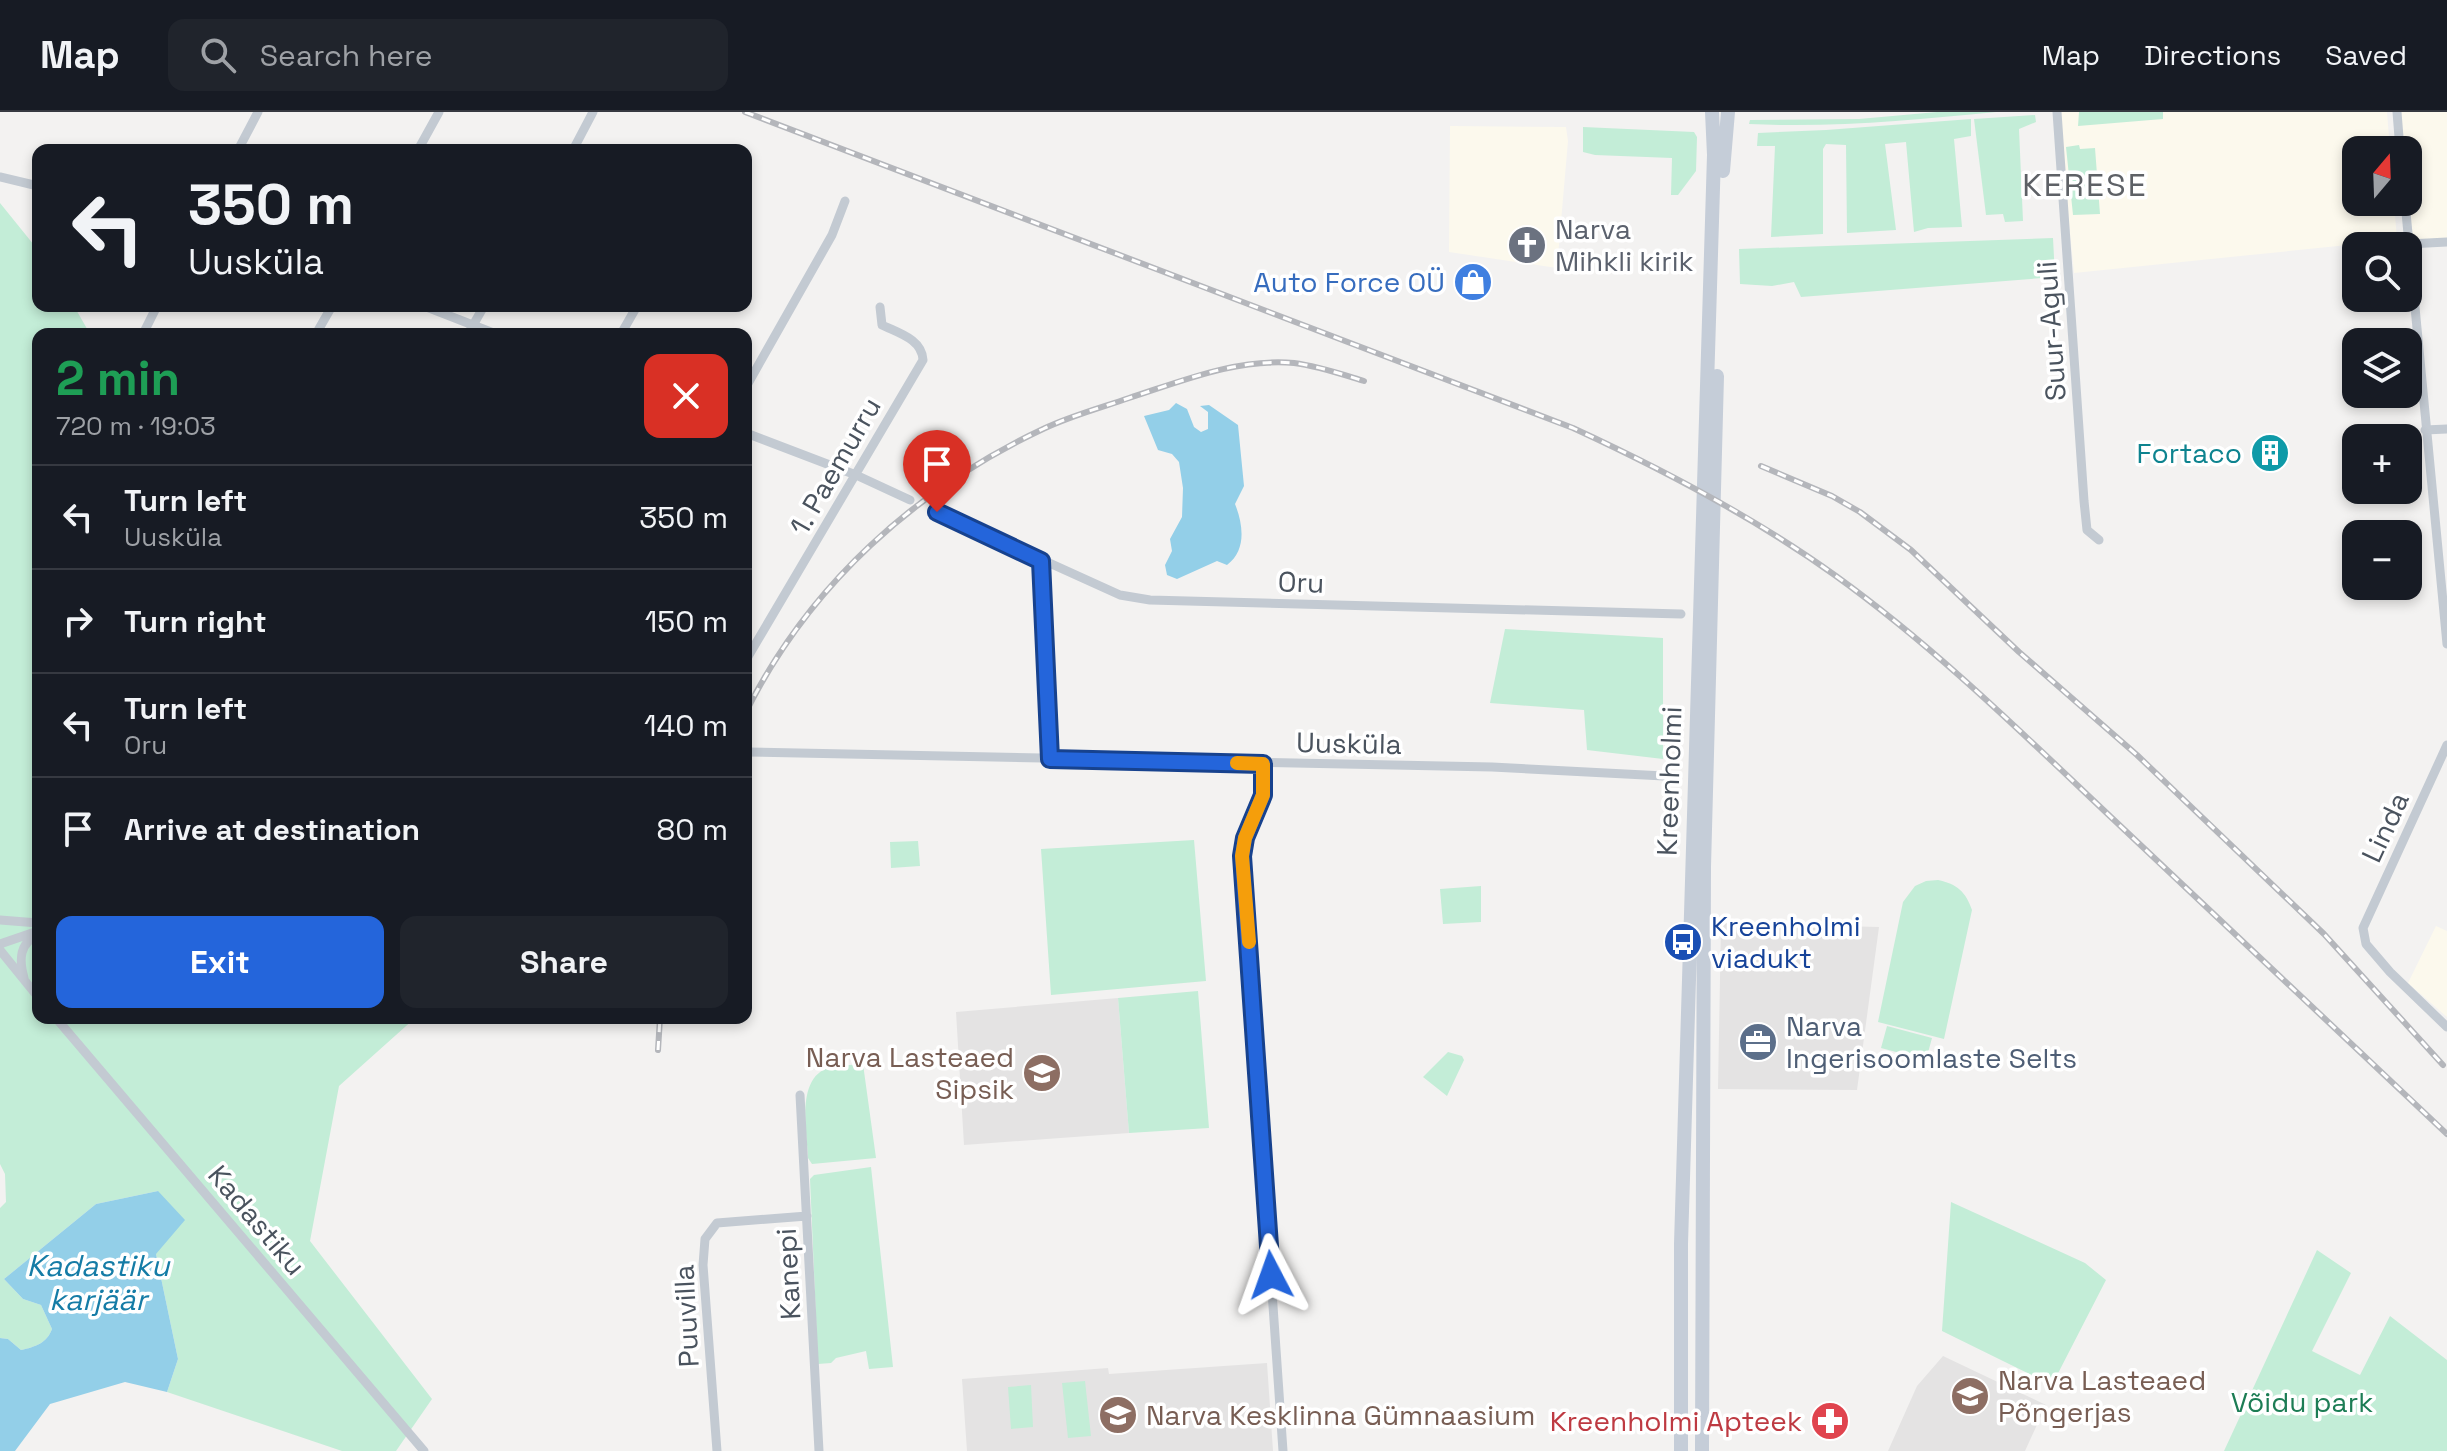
<!DOCTYPE html>
<html lang="en">
<head>
<meta charset="utf-8">
<style>
  :root { --surface:#171b24; --page:#20242c; --text:#f1f3f6; --muted:#9ea1a6; --line:#363941; --accent:#2465db }
  body { margin:0; font-family:"Space Grotesk",sans-serif; background:var(--page); color:var(--text); height:100vh; display:flex; flex-direction:column; font-size:30px; white-space:nowrap }
  * { box-sizing:border-box; margin:0 }
  p { font-size:26px; color:var(--muted) }
  .icon { flex:none; width:44px; height:44px; fill:none; stroke:currentColor; stroke-width:2; stroke-linecap:round; stroke-linejoin:round }
  .map { position:relative; flex:1; overflow:hidden }
  .side { position:absolute; left:32px; top:216px; width:720px; height:696px; display:flex; flex-direction:column; background:var(--surface); border-radius:16px; box-shadow:0 4px 12px #0003 }
  .side>* { flex:none }
  .hud { position:absolute; left:32px; top:32px; width:720px; height:168px; border-radius:16px; box-shadow:0 4px 12px #0003; background:#171b24; color:var(--text); overflow:hidden }
  .needle { width:52px; rotate:19deg }
  .buttons { position:absolute; left:2342px; top:24px; display:grid; gap:16px }
  .buttons a { display:grid; place-items:center; width:80px; height:80px; border-radius:16px; background:var(--surface); box-shadow:0 4px 12px #0003; font-size:40px }
  .pin { position:absolute; display:grid; place-items:center; width:68px; height:68px; color:#fff; margin:-82px -34px; border-radius:50% 50% 50% 0; rotate:-45deg; box-shadow:0 0 8px #0007 }
  .pin .icon { rotate:45deg }
  .me { position:absolute; width:88px; margin:-44px; rotate:356deg; stroke-linejoin:round; filter:drop-shadow(0 0 6px #0008) }
  .turn { display:flex; align-items:center; gap:28px; height:168px; padding:0 24px; font-size:36px }
  .turn .icon { width:104px; height:104px; stroke-width:2.5 }
  .turn b { display:block; font-size:56px; line-height:68px }
  .round { display:grid; place-items:center; flex:none; width:84px; height:84px; border-radius:16px; background:var(--page) }
  .head { display:flex; align-items:center; justify-content:space-between; height:136px; padding:0 24px }
  h1 { font-size:48px; font-weight:700; line-height:60px; color:#1e9e55 }
  .button { display:flex; gap:16px; margin-top:auto; padding:16px 24px }
  .button a { flex:1; height:92px; border-radius:16px; background:var(--accent); color:#fff; font-size:32px; font-weight:700; line-height:92px; text-align:center }
  .button a+a { background:var(--page); color:var(--text) }
  ul { padding:0; list-style:none }
  li { display:flex; align-items:center; gap:24px; height:104px; padding:0 24px; border-top:2px solid var(--line) }
  li div { flex:1 }
  li b { display:block; font-size:30px }
  li em { font-style:normal }
  header { display:flex; align-items:center; gap:48px; box-sizing:border-box; height:112px; padding:0 40px; background:var(--surface); border-bottom:2px solid var(--line) }
  header strong { font-size:38px }
  nav { display:flex; gap:44px; margin-inline-start:auto; font-size:28px }
  .search { width:560px; height:72px; background:var(--page); display:flex; align-items:center; gap:20px; box-sizing:border-box; padding:0 28px; border-radius:16px; color:var(--muted); font-size:30px }
  .map>svg:first-child { display:block }
  .commercial { fill:#fcf9ed }
  .education { fill:#e4e3e3 }
  .green { fill:#c3edd7 }
  .water { fill:#93cfe8 }
  .lines { fill:none; stroke-linecap:round; stroke-linejoin:round }
  .street { stroke:#c3cad2; stroke-width:9 }
  .secondary { stroke:#c5cdd8; stroke-width:14 }
  .rail-casing { stroke:#b4b6bb; stroke-width:6 }
  .rail { stroke:#fff; stroke-width:3; stroke-dasharray:9; stroke-linecap:butt }
  .route-casing { stroke:#17428e; stroke-width:20 }
  .route { stroke:#2465db; stroke-width:14 }
  .slow { stroke:#f59e0b; stroke-width:14 }
  .labels { text-anchor:middle; dominant-baseline:central; stroke-width:7; stroke-linejoin:round; paint-order:stroke }
  .worship-label { font-size:28px; fill:#5b616d; stroke:#fff; text-anchor:start }
  .shop-label { font-size:28px; fill:#366cbe; stroke:#fff; text-anchor:end }
  .street-label { font-size:28px; fill:#4a535e; stroke:#fff }
  .culture-label { font-size:28px; fill:#0d838f; stroke:#fff; text-anchor:end }
  .transit-label { font-size:28px; fill:#164399; stroke:#fff; text-anchor:start }
  .service-label { font-size:28px; fill:#4e5e75; stroke:#fff; text-anchor:start }
  .education-label { font-size:28px; fill:#785e54; stroke:#fff; text-anchor:start }
  .park-label { font-size:28px; fill:#1d7d55; stroke:#fff }
  .health-label { font-size:28px; fill:#be3a42; stroke:#fff; text-anchor:end }
  .water-label { font-size:30px; font-style:italic; fill:#157ca6; stroke:#fff }
  .quarter-label { font-size:32px; letter-spacing:2px; fill:#5e6166; stroke:#fff }
</style>
</head>
<body>
<header>
<strong>Map</strong>
<div class="search"><svg class="icon" aria-label="search" viewBox="0 0 24 24"><circle cx="10" cy="10" r="6"/><path d="M15 15l6 6"/></svg>Search here</div>
<nav><a>Map</a><a>Directions</a><a>Saved</a></nav>
</header>
<div class="map">
<svg width="2447" height="1339" viewBox="0 0 2447 1339">
  <rect width="100%" height="100%" fill="#f3f2f1"/>
  <!-- commercial -->
  <path class="commercial" d="M2058,0H2387L2390,38H2356V90H2394L2397,128L2074,161Z
    M2397,0H2447V130L2408,132V38H2400Z
    M1450,14L1566,15L1568,29L1557,156L1449,140Z
    M2436,814L2447,819V905L2408,871Z"/>
  <!-- education -->
  <path class="education" d="M1721,811L1879,815L1857,978L1718,977Z
    M1118,886L1129,1021L964,1033L956,900Z
    M1943,1244L2046,1293L2025,1339H1888L1917,1274Z
    M1267,1251L1273,1339H967L962,1267L1108,1256L1109,1262Z"/>
  <!-- green -->
  <path class="green" d="M1937,0H1996C1913,8 1833,16 1749,12L1750,8L1859,7Z
    M2079,0H2163V7L2078,14Z
    M2035,3L2036,10L2019,17L2023,109L2005,110L2003,102L1986,103L1974,7Z
    M1971,7V24L1954,27L1962,115L1928,116L1914,120L1906,30L1885,32L1896,118L1847,121L1846,33L1826,32L1823,37V122L1771,125L1775,34H1757L1758,21L1826,18Z
    M1583,15L1694,20L1697,25L1696,59L1678,83H1671L1672,46L1595,43L1583,40Z
    M2079,33L2080,37L2095,36L2100,102L2073,103L2066,35Z
    M0,91L38,138V194H74L90,222H38V906H415L339,974L310,1129L432,1287L396,1339H342L167,1280L178,1247L156,1142L158,1079L96,1092L4,1167L23,1187L41,1193L52,1217C47,1231 35,1235 21,1238L8,1227L0,1226V1096L6,1090L5,1062L0,1052Z
    M2053,126L2055,165L1801,185L1794,170L1772,174L1740,172L1739,137Z
    M1505,517L1663,526V647L1587,638L1584,598L1490,591Z
    M1194,728L1206,869L1051,883L1041,737Z
    M918,729L920,754L891,756L890,730Z
    M1938,768C1957,772 1966,780 1972,798L1944,927L1878,910L1903,790L1915,774L1926,769Z
    M1481,774V810L1443,812L1440,777Z
    M1198,879L1209,1016L1129,1021L1118,886Z
    M1887,914L1932,926L1926,948L1881,936Z
    M1448,940L1462,944L1464,948L1447,984L1423,965Z
    M863,952L876,1046L812,1052L808,1046C807,1019 795,964 831,955C841,953 853,953 863,952Z
    M871,1055L893,1255L869,1257L866,1239L836,1246L831,1251L818,1252L810,1067L814,1063Z
    M1951,1090L2085,1151L2106,1168L2052,1273L1942,1219Z
    M2317,1138L2351,1161L2312,1239L2360,1263L2390,1204L2447,1248V1339H2224Z
    M1085,1269L1091,1324L1068,1326L1062,1271Z
    M1031,1273L1033,1315L1011,1317L1008,1275Z"/>
  <!-- water -->
  <path class="water" d="M1176,291L1187,297L1194,315L1201,320L1208,317V300L1200,294L1209,293L1238,313L1244,374L1235,392C1243,412 1247,438 1227,453L1217,449L1177,467L1167,463L1165,453L1172,439L1170,427L1182,405L1183,376L1179,350L1172,342L1158,338L1144,304L1169,298Z
    M158,1079L185,1108L156,1142L178,1247L167,1280L125,1270L50,1292L15,1339H0V1226L8,1227L21,1238C35,1235 47,1231 52,1217L41,1193L23,1187L4,1167L96,1092Z"/>
  <g class="lines">
    <!-- street -->
    <path class="street" d="M2057,0L2084,389L2087,418L2099,428
      M2397,0L2400,38
      M238,38L258,0
      M418,38L439,0
      M573,38L593,0
      M0,65L38,74
      M2405,90L2447,532
      M2408,132L2447,130
      M424,194L496,222
      M143,222L157,194
      M316,222L332,194
      M468,222L484,194
      M621,222L637,194
      M746,275L832,123L845,89
      M2425,318L2447,317
      M746,321L856,363L910,388
      M937,400L1120,483L1150,488L1681,502
      M1041,449L1050,647
      M746,548L923,248C922,227 898,221 882,213L880,195
      M2447,633L2363,816L2366,832L2390,860L2447,915
      M746,640L1492,655L1664,664
      M1263,652V683L1245,726L1242,744L1283,1339
      M0,808L38,811
      M0,832L35,820
      M0,838L38,885
      M24,866C19,848 19,831 38,823
      M56,906L424,1339
      M800,983L819,1339
      M717,1339L703,1153L705,1127L717,1111L807,1104"/>
    <!-- secondary -->
    <path class="secondary" d="M1723,59L1728,0
      M1681,1339V1132L1714,43L1712,0
      M1702,1339L1704,755L1717,264"/>
    <defs>
      <path id="rail" d="M745,0L1573,316C1664,358 1754,405 1836,464C1936,536 2023,622 2113,707C2224,812 2336,917 2447,1022
        M1761,354L1832,384L1860,400L1911,438L2019,540L2137,643L2324,822L2443,953
        M746,600C809,473 916,377 1043,317C1070,304 1100,296 1129,286C1182,269 1237,246 1294,251C1318,254 1341,262 1364,269
        M658,938L660,906"/>
    </defs>
    <!-- rail casing -->
    <use href="#rail" class="rail-casing"/>
    <!-- rail -->
    <use href="#rail" class="rail"/>
  </g>
  <g class="lines">
    <defs>
      <path id="route" d="M937,400L1041,449L1050,647L1263,652V683L1245,726L1242,744L1271,1163"/>
    </defs>
    <!-- route casing -->
    <use href="#route" class="route-casing"/>
    <!-- route -->
    <use href="#route" class="route"/>
    <!-- slow -->
    <path class="slow" d="M1237,651L1263,652V683L1245,726L1242,744L1249,830"/>
  </g>
  <!-- icons -->
  <defs>
    <symbol id="church-disc" viewBox="-11 -11 22 22"><circle r="9.5" fill="#6b7280" stroke="#fff"/><path d="M-1.2-6h2.4v3.5h3.3v2.4h-3.3V6h-2.4V-.1h-3.3v-2.4h3.3Z" fill="#fff"/></symbol>
    <symbol id="shop-disc" viewBox="-11 -11 22 22"><circle r="9.5" fill="#3f7fe0" stroke="#fff"/><path d="M-5-2.5h2.3a2.7 3.5 0 0 1 5.4 0H5L5.5 6h-11ZM-1.5-2.5h3a1.5 2.3 0 0 0-3 0Z" fill="#fff"/></symbol>
    <symbol id="building-disc" viewBox="-11 -11 22 22"><circle r="9.5" fill="#0f9aa8" stroke="#fff"/><path d="M-4-6H4V6H1V3H-1V6H-4ZM-2.5-4.3h1.7v1.8h-1.7ZM.8-4.3h1.7v1.8H.8ZM-2.5-1h1.7V.8h-1.7ZM.8-1h1.7V.8H.8Z" fill="#fff"/></symbol>
    <symbol id="bus-disc" viewBox="-11 -11 22 22"><circle r="9.5" fill="#1a4fb4" stroke="#fff"/><path d="M-5-6H5V4H4V6H2V4H-2V6H-4V4H-5ZM-3.5-4V0h7V-4ZM-3.5 1.2v1.5H-2V1.2ZM2 1.2v1.5H3.5V1.2Z" fill="#fff"/></symbol>
    <symbol id="office-disc" viewBox="-11 -11 22 22"><circle r="9.5" fill="#5c6f8a" stroke="#fff"/><path d="M-6-3h4V-5.5h4V-3h4V5H-6ZM-1-4.5V-3h2v-1.5ZM-6 0V1H6V0Z" fill="#fff"/></symbol>
    <symbol id="school-disc" viewBox="-11 -11 22 22"><circle r="9.5" fill="#8d6e63" stroke="#fff"/><path d="M0-5L7-2L0 1L-7-2ZM-4 1L0 2.5L4 1V4Q0 6-4 4Z" fill="#fff"/></symbol>
    <symbol id="pharmacy-disc" viewBox="-11 -11 22 22"><circle r="9.5" fill="#e0444e" stroke="#fff"/><path d="M-2-6h4v4h4v4h-4v4h-4v-4h-4v-4h4Z" fill="#fff"/></symbol>
  </defs>
  <g fill-rule="evenodd">
    <use href="#church-disc" x="1505" y="111" width="44" height="44"/>
    <use href="#shop-disc" x="1451" y="148" width="44" height="44"/>
    <use href="#building-disc" x="2248" y="319" width="44" height="44"/>
    <use href="#bus-disc" x="1661" y="808" width="44" height="44"/>
    <use href="#office-disc" x="1736" y="908" width="44" height="44"/>
    <use href="#school-disc" x="1020" y="939" width="44" height="44"/>
    <use href="#school-disc" x="1948" y="1262" width="44" height="44"/>
    <use href="#school-disc" x="1096" y="1281" width="44" height="44"/>
    <use href="#pharmacy-disc" x="1808" y="1287" width="44" height="44"/>
  </g>
  <g class="labels">
    <!-- worship labels -->
    <g class="worship-label">
      <text x="1555" y="117">Narva<tspan x="1555" dy="32">Mihkli kirik</tspan></text>
    </g>
    <!-- shop labels -->
    <g class="shop-label">
      <text x="1445" y="170">Auto Force OÜ</text>
    </g>
    <!-- street labels -->
    <g class="street-label">
      <text transform="translate(2051 219) rotate(-94)">Suur-Aguli</text>
      <text transform="translate(835 354) rotate(-60)">1. Paemurru</text>
      <text transform="translate(1301 470) rotate(2)">Oru</text>
      <text transform="translate(1349 631) rotate(1)">Uusküla</text>
      <text transform="translate(1669 669) rotate(-88)">Kreenholmi</text>
      <text transform="translate(2385 715) rotate(-65)">Linda</text>
      <text transform="translate(257 1108) rotate(50)">Kadastiku</text>
      <text transform="translate(788 1162) rotate(-93)">Kanepi</text>
      <text transform="translate(686 1204) rotate(-93)">Puuvilla</text>
    </g>
    <!-- culture labels -->
    <g class="culture-label">
      <text x="2242" y="341">Fortaco</text>
    </g>
    <!-- transit labels -->
    <g class="transit-label">
      <text x="1711" y="814">Kreenholmi<tspan x="1711" dy="32">viadukt</tspan></text>
    </g>
    <!-- service labels -->
    <g class="service-label">
      <text x="1786" y="914">Narva<tspan x="1786" dy="32">Ingerisoomlaste Selts</tspan></text>
    </g>
    <!-- education labels -->
    <g class="education-label">
      <text x="1014" y="945" text-anchor="end">Narva Lasteaed<tspan x="1014" dy="32">Sipsik</tspan></text>
      <text x="1998" y="1268">Narva Lasteaed<tspan x="1998" dy="32">Põngerjas</tspan></text>
      <text x="1146" y="1303">Narva Kesklinna Gümnaasium</text>
    </g>
    <!-- park labels -->
    <g class="park-label">
      <text x="2302" y="1290">Võidu park</text>
    </g>
    <!-- health labels -->
    <g class="health-label">
      <text x="1802" y="1309">Kreenholmi Apteek</text>
    </g>
    <!-- water labels -->
    <g class="water-label">
      <text x="98" y="1153">Kadastiku<tspan x="98" dy="34">karjäär</tspan></text>
    </g>
    <!-- quarter labels -->
    <g class="quarter-label">
      <text x="2085" y="73">KERESE</text>
    </g>
  </g>
</svg>
<div class="buttons">
<a><svg class="needle" viewBox="-14 -14 28 28"><path d="M0-13l5 13h-10z" fill="#e53935"/><path d="M0 13l5-13h-10z" fill="#9ea1a6"/></svg></a>
<a><svg class="icon" aria-label="search" viewBox="0 0 24 24"><circle cx="10" cy="10" r="6"/><path d="M15 15l6 6"/></svg></a>
<a><svg class="icon" aria-label="layers" viewBox="0 0 24 24"><path d="M12 4l9 5-9 5-9-5zM3 14l9 5 9-5"/></svg></a>
<a>+</a>
<a>−</a>
</div>
<div class="pin" style="left:937px;top:400px;background:#d93025"><svg class="icon" aria-label="arrive" viewBox="0 0 24 24"><path d="M6 21V4h12l-3 4 3 4H6"/></svg></div>
<svg class="me" style="left:1271px;top:1163px" viewBox="-20 -20 40 40"><path d="M0-17L14 15 0 8-14 15z" fill="#2465db" stroke="#fff" stroke-width="4"/></svg>
<div class="hud">
<div class="turn"><svg class="icon" aria-label="left" viewBox="0 0 24 24"><path d="M17 20v-9H6M10 6l-5 5 5 5"/></svg><div><b>350 m</b>Uusküla</div></div>
</div>
<section class="side">
<div class="head"><div><h1>2 min</h1><p>720 m · 19:03</p></div><a class="round" style="background:#d93025;color:#fff"><svg class="icon" aria-label="close" viewBox="0 0 24 24"><path d="M6 6l12 12M18 6L6 18"/></svg></a></div>
<ul>
<li><svg class="icon" aria-label="left" viewBox="0 0 24 24"><path d="M17 20v-9H6M10 6l-5 5 5 5"/></svg><div><b>Turn left</b><p>Uusküla</p></div><em>350 m</em></li>
<li><svg class="icon" aria-label="right" viewBox="0 0 24 24"><path d="M7 20v-9h11M14 6l5 5-5 5"/></svg><div><b>Turn right</b></div><em>150 m</em></li>
<li><svg class="icon" aria-label="left" viewBox="0 0 24 24"><path d="M17 20v-9H6M10 6l-5 5 5 5"/></svg><div><b>Turn left</b><p>Oru</p></div><em>140 m</em></li>
<li><svg class="icon" aria-label="arrive" viewBox="0 0 24 24"><path d="M6 21V4h12l-3 4 3 4H6"/></svg><div><b>Arrive at destination</b></div><em>80 m</em></li>
</ul>
<div class="button"><a>Exit</a><a>Share</a></div>
</section>
</div>
</body>
</html>
